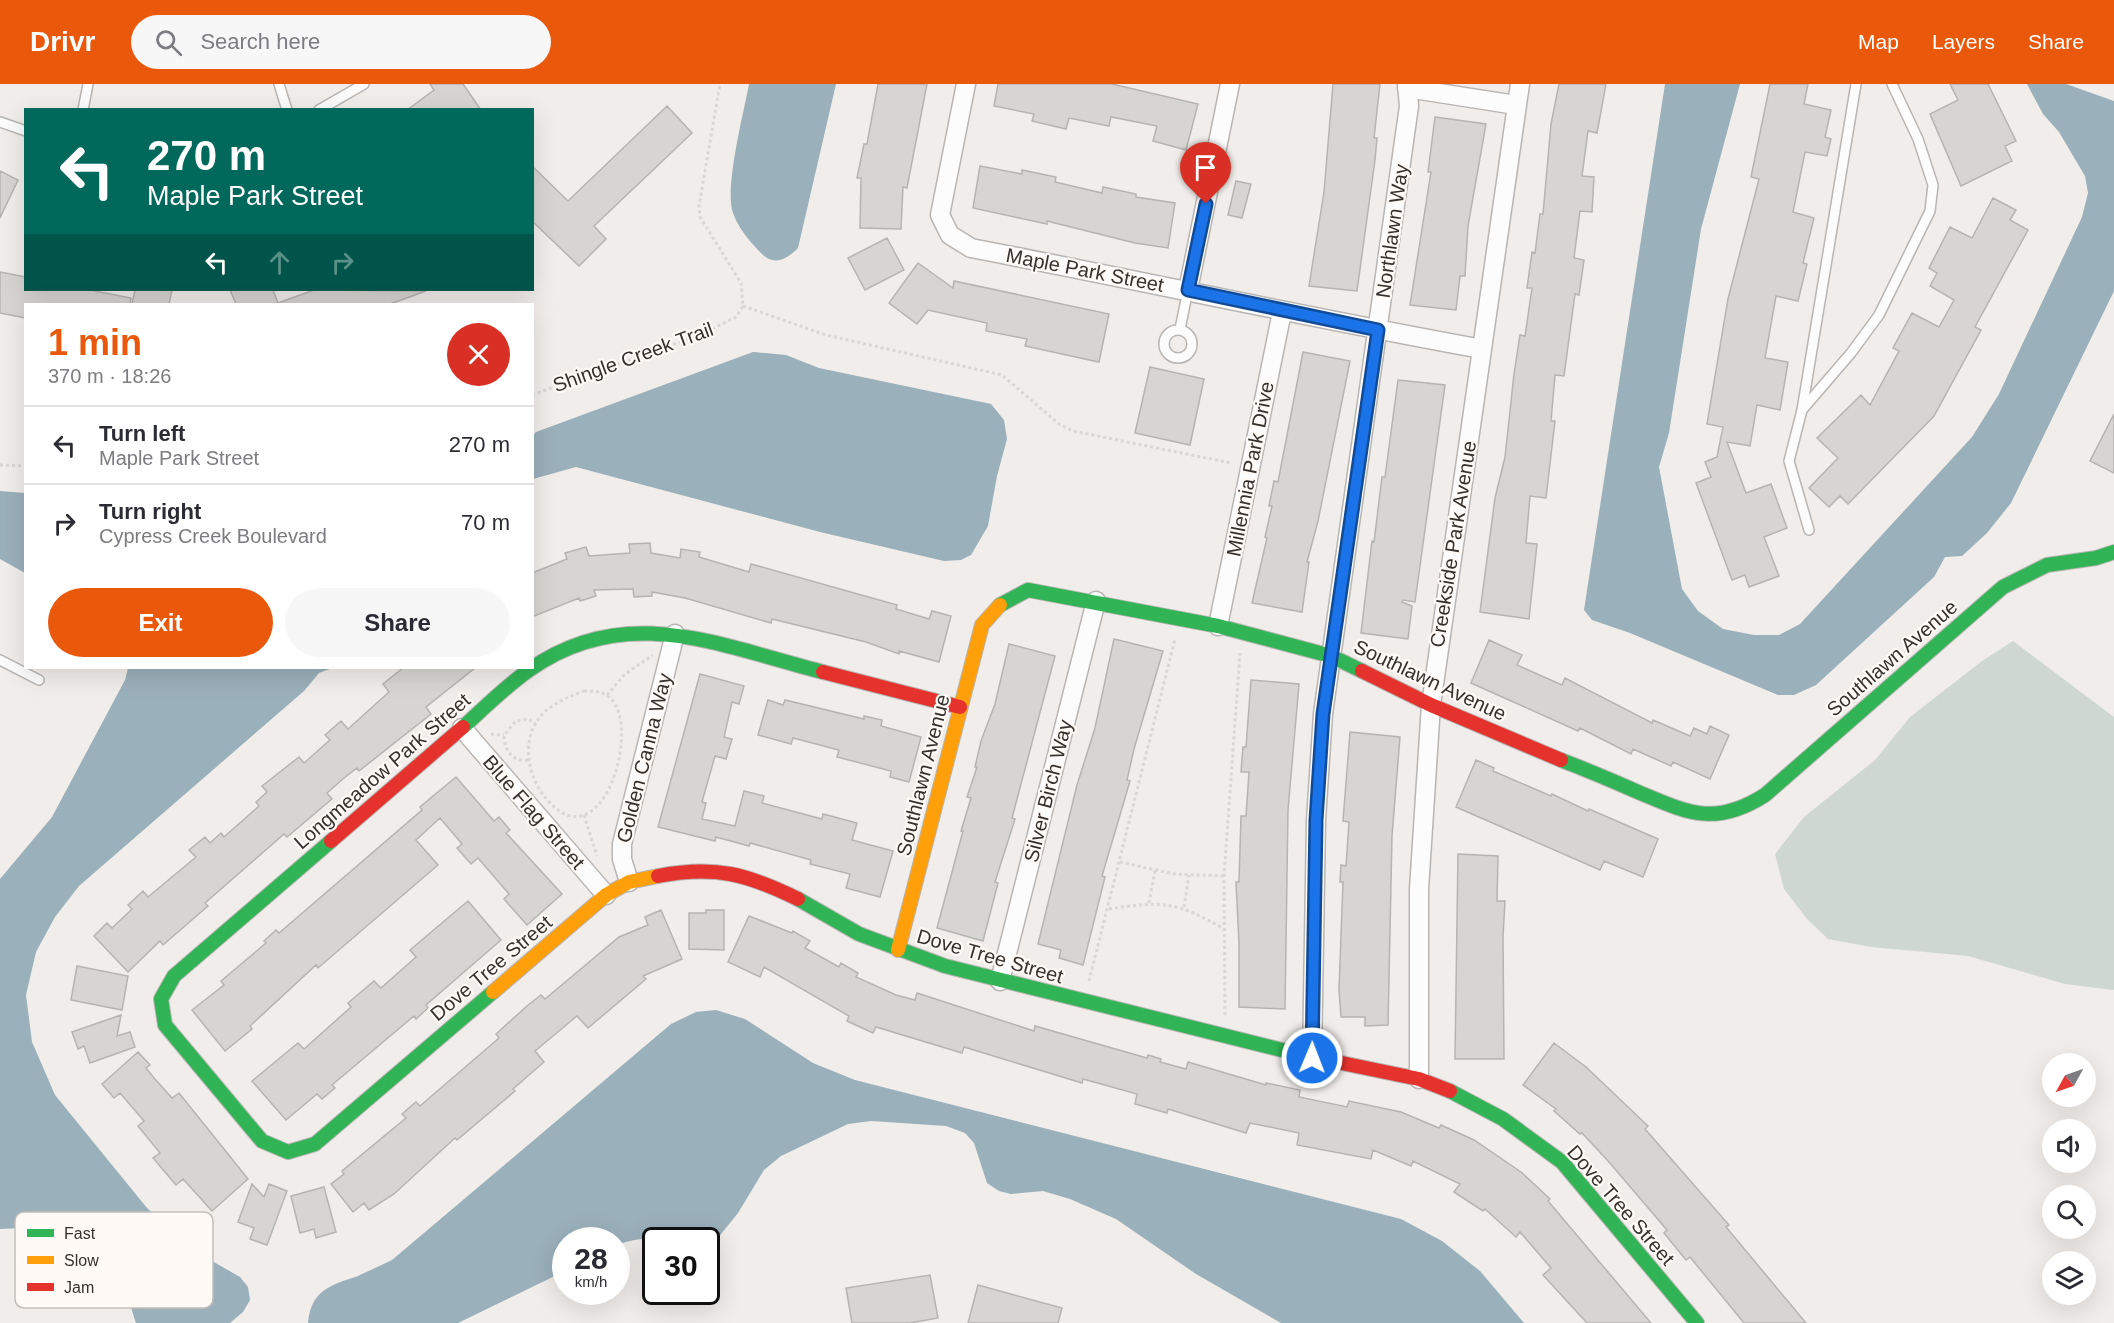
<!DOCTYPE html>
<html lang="en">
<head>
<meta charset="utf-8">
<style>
  :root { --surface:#fff; --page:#f7f7f7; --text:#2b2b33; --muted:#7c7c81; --line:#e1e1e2; --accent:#ea580c }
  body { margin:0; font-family:Arial,sans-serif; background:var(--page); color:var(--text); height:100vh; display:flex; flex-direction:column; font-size:22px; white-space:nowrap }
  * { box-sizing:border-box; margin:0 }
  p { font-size:20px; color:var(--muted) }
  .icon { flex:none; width:33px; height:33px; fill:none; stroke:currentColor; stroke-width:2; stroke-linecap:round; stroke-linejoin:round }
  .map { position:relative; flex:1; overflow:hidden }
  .side { position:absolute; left:24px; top:219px; width:510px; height:366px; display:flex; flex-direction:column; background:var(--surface); border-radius:0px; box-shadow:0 6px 24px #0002 }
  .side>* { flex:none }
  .top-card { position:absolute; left:24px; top:24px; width:510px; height:183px; border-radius:0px; box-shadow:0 6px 24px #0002; background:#00695c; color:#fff; overflow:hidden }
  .needle { width:39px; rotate:230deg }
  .tools { position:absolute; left:2042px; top:969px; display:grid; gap:12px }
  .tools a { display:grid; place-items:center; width:54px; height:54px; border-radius:50%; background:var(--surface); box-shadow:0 6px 24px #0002; font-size:30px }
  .speed { position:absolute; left:552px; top:1143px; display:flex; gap:12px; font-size:30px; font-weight:700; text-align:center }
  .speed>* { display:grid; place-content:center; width:78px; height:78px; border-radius:50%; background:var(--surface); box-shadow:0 6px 24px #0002; line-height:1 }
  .speed small { font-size:15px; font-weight:400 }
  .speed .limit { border:3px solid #111; border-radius:9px; background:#fff; color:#111 }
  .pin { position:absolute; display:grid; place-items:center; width:51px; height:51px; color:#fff; margin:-62px -26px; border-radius:50% 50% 50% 0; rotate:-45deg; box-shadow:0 0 6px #0007 }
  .pin .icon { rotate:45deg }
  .me { position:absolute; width:66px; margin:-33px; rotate:1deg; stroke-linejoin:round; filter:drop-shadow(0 0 4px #0008) }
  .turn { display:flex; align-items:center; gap:21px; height:126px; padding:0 24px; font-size:27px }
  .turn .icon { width:78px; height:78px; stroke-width:2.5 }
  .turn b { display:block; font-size:42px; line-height:51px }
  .lanes { display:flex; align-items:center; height:57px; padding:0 24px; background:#0003; justify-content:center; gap:30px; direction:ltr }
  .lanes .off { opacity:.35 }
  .round { display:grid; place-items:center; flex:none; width:63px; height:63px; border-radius:32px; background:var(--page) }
  .headline { display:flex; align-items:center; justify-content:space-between; height:102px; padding:0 24px }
  h1 { font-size:36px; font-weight:700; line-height:45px; color:var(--accent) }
  .button { display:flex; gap:12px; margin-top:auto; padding:12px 24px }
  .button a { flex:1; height:69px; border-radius:36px; background:var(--accent); color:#fff; font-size:24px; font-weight:700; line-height:69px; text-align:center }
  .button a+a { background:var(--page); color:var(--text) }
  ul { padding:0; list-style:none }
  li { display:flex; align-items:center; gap:18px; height:78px; padding:0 24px; border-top:2px solid var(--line) }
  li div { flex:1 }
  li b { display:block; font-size:22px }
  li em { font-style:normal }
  header { display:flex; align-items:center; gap:36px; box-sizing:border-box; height:84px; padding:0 30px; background:var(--accent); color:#fff }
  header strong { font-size:28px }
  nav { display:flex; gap:33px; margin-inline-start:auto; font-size:21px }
  .search { width:420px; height:54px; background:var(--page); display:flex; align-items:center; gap:15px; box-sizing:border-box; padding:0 21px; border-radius:33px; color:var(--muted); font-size:22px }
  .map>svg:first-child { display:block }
  .green { fill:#ced8d1 }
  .water { fill:#9ab0ba }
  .building { fill:#d7d5d2; stroke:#b6b4b1; stroke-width:1.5 }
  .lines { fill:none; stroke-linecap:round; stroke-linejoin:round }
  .lane-casing { stroke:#b8b5b3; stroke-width:12 }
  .street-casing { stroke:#b8b5b3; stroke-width:21 }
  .fast-casing { stroke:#b8b5b3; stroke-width:16 }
  .slow-casing { stroke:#b8b5b3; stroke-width:16 }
  .jam-casing { stroke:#b8b5b3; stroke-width:16 }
  .path { stroke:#d8d7d6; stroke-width:3; stroke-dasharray:3 3; stroke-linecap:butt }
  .lane { stroke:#fdfcfc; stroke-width:9 }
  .street { stroke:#fdfcfc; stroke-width:18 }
  .fast { stroke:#30b455; stroke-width:14 }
  .slow { stroke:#ff9f0a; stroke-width:14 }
  .jam { stroke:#e5322d; stroke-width:14 }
  .route-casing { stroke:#114b97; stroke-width:15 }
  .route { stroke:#1a73e8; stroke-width:10 }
  .labels { text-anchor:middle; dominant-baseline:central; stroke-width:4.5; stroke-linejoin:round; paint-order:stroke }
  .street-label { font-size:20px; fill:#34312f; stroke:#fffaf6 }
  .key { fill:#fffaf6; stroke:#c2beba; stroke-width:1.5 }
  .key-label { font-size:16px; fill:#34312f }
</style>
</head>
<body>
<header>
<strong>Drivr</strong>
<div class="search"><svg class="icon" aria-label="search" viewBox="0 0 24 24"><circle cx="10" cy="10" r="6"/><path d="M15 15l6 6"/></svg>Search here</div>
<nav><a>Map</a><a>Layers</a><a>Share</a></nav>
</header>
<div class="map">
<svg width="2114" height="1239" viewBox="0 0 2114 1239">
  <rect width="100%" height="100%" fill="#f0edea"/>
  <!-- green -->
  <path class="green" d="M2013,557L2114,633V906L2065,900L1968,872L1871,863L1828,855L1807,835L1784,805L1775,770L1804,733L1875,676L1910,633L1982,577Z"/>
  <!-- water -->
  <path class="water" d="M749,0H836L798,164C788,174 775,183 762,170C751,159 738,144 733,129C724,104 744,28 749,0Z
    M1665,0H1740L1701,145L1669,349L1659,383L1682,505L1698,527L1723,545L1754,551H1779L1800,540L1972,353L1999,310L2082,133L2088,109L2085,92L2059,48L2043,30L2027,0H2066L2114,17V207L2011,419L1987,449L1962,472L1945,473L1934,493L1816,601L1794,611H1778L1630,549L1592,536L1584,526Z
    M753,268L786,271L819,284L991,320L1004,336L1007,355L997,392L988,442L971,471L961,476L944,477L820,448L576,383L533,395V351L536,348Z
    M0,407L25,409V489L0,475Z
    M128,584H332L319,589L304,607L79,802L55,833L36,868L26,911L32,958L55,1011L147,1124L191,1165L240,1193L248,1203L250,1216L243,1228L230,1239H136C129,1219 125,1196 116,1178C94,1134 40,1144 0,1145V795L52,733L125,596Z
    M716,926L745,935L813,979L855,996L1401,1135L1442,1157L1480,1187L1524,1239H1281L1196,1190L1116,1135L1070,1115L1043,1107L1011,1110L999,1107L987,1099L974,1059L965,1049L946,1042L871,1037L848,1040L781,1072L764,1086L738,1129L717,1155L707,1161L706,1156C677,1156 644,1150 617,1161L616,1156H566L565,1187L458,1239H308C311,1206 331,1201 358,1192C369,1187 381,1181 392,1176L671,940L696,928Z"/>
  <!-- building -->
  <path class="building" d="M430,0H463L481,26H407L434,6Z
    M878,0H927L907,104L903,103L901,145L860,144L861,94H857L864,60H867Z
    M998,0H1112L1198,20L1186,66L1153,57L1157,42L1111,33L1109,42L1069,34L1066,45L1032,37L1034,30L994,22Z
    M1333,0H1380L1374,54H1377L1375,76L1357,207L1309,202L1324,108Z
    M1559,0H1606L1597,49L1588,47L1582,92L1594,93L1592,128L1580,127L1574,174L1584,176L1579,211L1575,210L1564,292L1555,291L1551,337H1555L1546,414L1530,412L1526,459L1537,460L1529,535L1480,528L1495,414L1505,373L1514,290L1520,251L1525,252L1532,204H1527L1532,168L1535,169L1540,130H1543L1551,40Z
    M1770,0H1808L1804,20L1831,26L1825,53L1831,55L1827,72L1805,68L1793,128L1814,134L1803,179L1807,180L1798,217L1776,212L1765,274L1788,278L1780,326L1757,321L1750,362L1727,358L1746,409L1771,400L1787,444L1764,453L1779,492L1749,503L1745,491L1732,496L1696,399L1711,393L1705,378L1717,373L1723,343L1707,340L1728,215L1759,95L1751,93Z
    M1950,0H1988L2016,57L2005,62L2012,77L1961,102L1930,30L1958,16Z
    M667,22L692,49L594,142L606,155L579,182L532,137V82L568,117Z
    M1435,33L1486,40L1468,142L1465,192H1460L1456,226L1410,221L1431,88H1428Z
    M980,82L1022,90V86L1056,93L1055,98L1102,109L1103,103L1136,110V113L1175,119L1168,164L1135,159L1047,137V140L973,124Z
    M0,87L18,96L0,134Z
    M1236,97L1251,100L1242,134L1228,131Z
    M1993,114L2016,126L2010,136L2028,146L1975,243L1981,246L1934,332L1848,420L1840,412L1829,423L1809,404L1838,374L1817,354L1861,311L1870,321L1899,267L1893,264L1912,229L1939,243L1954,216L1930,202L1937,189L1929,184L1950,143L1972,154Z
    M887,154L904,186L865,206L848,174Z
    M918,179L953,204L954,197L1109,230L1099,278L1025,262L1027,255L986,247L987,239L928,226L917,240L889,219Z
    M0,188L26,193V206H90L131,214L130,220H26V234L0,229Z
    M135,206H172L169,220H132Z
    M230,206H273L278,219L314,206L426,207L390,220H236Z
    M1303,268L1350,277L1318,437L1307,478H1309L1302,528L1252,519L1267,454L1265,453L1272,422H1269L1274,397L1278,398Z
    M1150,283L1204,295L1190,361L1135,349Z
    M1398,296L1445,301L1415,518L1403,516L1402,518L1412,522L1408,555L1361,549L1372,457L1374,458L1382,393H1385Z
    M2114,330V389L2090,377Z
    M650,459L651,469L680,474L681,465L700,468L699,473L749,488L751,480L897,521L896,525L929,535L932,527L951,532L939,578L899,567V570L866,558L772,535L771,539L685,514L652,508V512L634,513L633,505L594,506L596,512L580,517L579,514L532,533V489L567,475L565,469L586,463L589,472L630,469L629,460Z
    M1114,555L1163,567L1134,665L1127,696L1130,697L1102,792L1105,793L1083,881L1059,874L1061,866L1038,860L1077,701L1095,644Z
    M1489,556L1522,571L1517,581L1562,601L1565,594L1652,639L1653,636L1690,652L1694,644L1707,650L1710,642L1729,651L1710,695L1673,678L1671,682L1633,665L1631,670L1580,644L1578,647L1471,599Z
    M1009,560L1055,572L1012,734L1015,735L995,798L998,799L983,857L937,844L963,747H961L971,714L967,713L977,683H975L981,657L995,620Z
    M403,584H475L426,623L431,630L359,687L357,684L344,694L327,709L332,715L287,753L284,750L205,819L208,822L163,861L160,857L128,888L94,852L107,839L112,844L132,825L128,821L143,807L148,813L196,773L189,766L205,753L210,759L221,749L224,753L259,722L256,718L267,708L262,702L299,673L304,679L330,656L325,651L341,637L348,645L389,608L383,600Z
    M700,590L744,602L739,620L732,618L724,653L732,655L726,675L715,672L702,718L706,719L702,735L735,742L744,707L764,712L762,719L822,735L823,730L857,739L852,756L893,767L880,813L846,804L850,790L810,780L811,776L750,759L749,762L716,753L715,757L658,743Z
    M1251,596L1299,600L1288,726L1285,925L1239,923V859L1236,798H1239L1241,732H1246L1249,688H1241L1243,663H1246Z
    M768,616L783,621L785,616L864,635V632L882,636L881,642L921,653L909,698L890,693L891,687L837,673L839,666L793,654L791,660L758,651Z
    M1350,648L1400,653L1392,752L1388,941L1365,942V933H1341L1339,906L1343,798H1340L1341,781L1346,782L1349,738L1343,737Z
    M1476,676L1494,684L1493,687L1551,712L1552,710L1588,727L1589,725L1658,755L1643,793L1604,777L1600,786L1456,723Z
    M456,693L494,737L499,733L510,746L506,749L562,810L527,841L504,815L509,810L478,774L471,780L457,764L462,760L440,734L416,756L438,781L318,884L316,881L250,942L252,945L225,967L192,926L224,901L221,897L266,859L264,857L276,846L279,849L422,726L420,723Z
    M1458,770L1498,772L1497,817H1505L1503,852L1504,975H1455Z
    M468,817L501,856L426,921L428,924L416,935L414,932L332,1001L335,1004L322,1015L317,1010L286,1036L252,997L298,959L304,965L351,923L348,919L374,897L381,904L416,873L410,866Z
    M661,826L682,875L643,892L646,895L588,944L577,932L535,967L544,978L513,1005L515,1007L457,1056L455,1054L394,1110L369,1126L364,1119L353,1128L331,1100L344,1090L342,1087L406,1034L402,1030L416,1018L420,1022L499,954L496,950L527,922L541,911L545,915L619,853L648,841L645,833Z
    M706,826H724V866L689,865V829H706Z
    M749,832L792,849L793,847L810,857L805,864L839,883L841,879L858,889L856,893L896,911L915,916L917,909L1034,947L1035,942L1147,974L1148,971L1161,975L1160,978L1186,985L1188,978L1266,1001V999L1300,1006L1299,1013L1347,1023L1349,1017L1401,1028L1439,1044L1441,1041L1474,1056L1521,1088L1550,1115L1548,1117L1651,1239H1587L1543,1191L1551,1184L1520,1148L1516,1153L1485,1125L1483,1127L1454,1108L1460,1100L1413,1077L1411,1082L1373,1066L1371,1075L1297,1061L1299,1049L1250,1039L1246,1049L1168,1025L1167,1029L1135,1020L1137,1010L1083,995L1082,999L964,963L962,969L876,943L873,949L847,937L849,932L764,883L760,893L728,878Z
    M77,882L128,892L122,926L71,916Z
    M121,931L117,952L130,948L135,963L90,979L84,962L78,965L72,948Z
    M1554,959L1586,983L1648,1042L1645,1045L1729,1141L1726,1143L1806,1239H1744L1690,1173L1686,1176L1664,1149L1667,1146L1609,1078L1582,1049L1580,1050L1554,1027L1556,1025L1523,1001Z
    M138,968L150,981L146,984L154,994L172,1014L179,1009L248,1095L212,1127L183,1095L176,1101L153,1074L160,1069L138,1042L144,1037L120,1009L114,1014L102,1000Z
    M252,1100L264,1113L269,1100L287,1107L267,1161L250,1155L254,1144L238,1138Z
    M324,1103L336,1148L316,1154L314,1145L300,1149L291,1112Z
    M930,1191L938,1234L910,1239H852L846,1204Z
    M978,1201L1062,1224L1058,1239H968Z"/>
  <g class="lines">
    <defs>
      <path id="lane" d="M279,0L287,26
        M1856,0L1802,326L1851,269L1879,231L1930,127L1933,101L1918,55L1892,0
        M83,26L88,0
        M319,26L364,0
        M0,38L26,47
        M1180,245L1188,206
        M1164 260a14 14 0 1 1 28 0a14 14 0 1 1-28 0Z
        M1802,326L1789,377L1809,446
        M0,576L39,596"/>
      <path id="street" d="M966,0L940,131L950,151L971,164C1142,197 1311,234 1482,265
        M1407,4L1516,21
        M1188,206L1230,0
        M1218,542L1282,228
        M462,644L606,811
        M629,798L622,775V760L675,550
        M1000,897L1096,517
        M1312,974L1316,736L1323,630L1409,22L1407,0
        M1419,995V805L1431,621L1520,0"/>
      <path id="fast" d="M1000,521L1028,506L1218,542L1331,572L1362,587
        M463,643C484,624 505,603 529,586C626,517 720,562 823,588
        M1561,676C1587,686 1613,697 1638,708C1688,729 1715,743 1765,711L2003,503L2047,481L2096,474L2114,468
        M331,757L174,892L161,915L165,941L262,1057L288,1068L315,1060L493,908
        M798,815L859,850L945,882L1298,970
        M1450,1007L1503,1035L1562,1078L1697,1239"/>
      <path id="slow" d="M898,866L982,541L1000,521
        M493,908L606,811L629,798L658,792"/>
      <path id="jam" d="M1362,587L1431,621L1561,676
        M823,588L960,623
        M331,757L463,643
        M658,792C715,781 747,790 798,815
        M1298,970L1419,995L1450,1007"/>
    </defs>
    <!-- lane casing -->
    <use href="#lane" class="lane-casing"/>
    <!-- street casing -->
    <use href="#street" class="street-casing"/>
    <!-- fast casing -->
    <use href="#fast" class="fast-casing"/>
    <!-- slow casing -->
    <use href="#slow" class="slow-casing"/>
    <!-- jam casing -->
    <use href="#jam" class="jam-casing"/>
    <!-- path -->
    <path class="path" d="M743,222L826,251L1002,291L1059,340L1073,347L1231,379
      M532,311L702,250L736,233L743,222L741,199L700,133L699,122L720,0
      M0,381L26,382
      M584,607C591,607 600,607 606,611C643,631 609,763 558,726C528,704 515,652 547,626C558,617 571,612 584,607Z
      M607,611L625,590L653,571
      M491,650L504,651
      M528,676C512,678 504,666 504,651L516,637L528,635L536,640
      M584,731L597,772
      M1120,778L1174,790L1224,792
      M1149,819L1155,786
      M1184,823L1189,791
      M1109,825C1162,817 1176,817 1224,845
      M1089,897L1175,555
      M1225,931L1224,792L1240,569"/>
    <!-- lane -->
    <use href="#lane" class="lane"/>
    <!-- street -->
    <use href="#street" class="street"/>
    <!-- fast -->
    <use href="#fast" class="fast"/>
    <!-- slow -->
    <use href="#slow" class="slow"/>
    <!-- jam -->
    <use href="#jam" class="jam"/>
  </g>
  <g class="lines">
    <defs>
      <path id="route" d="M1206,120L1188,206L1378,246L1323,630L1316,736L1312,974"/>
    </defs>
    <!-- route casing -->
    <use href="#route" class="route-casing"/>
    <!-- route -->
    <use href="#route" class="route"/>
  </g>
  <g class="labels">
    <!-- street labels -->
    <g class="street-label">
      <text transform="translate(1392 147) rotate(-82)">Northlawn Way</text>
      <text transform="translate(1085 186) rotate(11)">Maple Park Street</text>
      <text transform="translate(633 273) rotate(-20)">Shingle Creek Trail</text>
      <text transform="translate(1250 385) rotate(-79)">Millennia Park Drive</text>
      <text transform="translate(1453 460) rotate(-81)">Creekside Park Avenue</text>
      <text transform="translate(1892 574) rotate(-41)">Southlawn Avenue</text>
      <text transform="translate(1430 596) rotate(25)">Southlawn Avenue</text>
      <text transform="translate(644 674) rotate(-76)">Golden Canna Way</text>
      <text transform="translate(382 687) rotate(-41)">Longmeadow Park Street</text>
      <text transform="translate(923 691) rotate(-76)">Southlawn Avenue</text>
      <text transform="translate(1048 707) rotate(-76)">Silver Birch Way</text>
      <text transform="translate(534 728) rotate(49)">Blue Flag Street</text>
      <text transform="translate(990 872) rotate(16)">Dove Tree Street</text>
      <text transform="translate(491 884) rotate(-40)">Dove Tree Street</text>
      <text transform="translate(1621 1121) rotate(49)">Dove Tree Street</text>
    </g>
  </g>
  <!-- legend -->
  <rect x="15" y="1128" width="198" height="96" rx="9" class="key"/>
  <rect x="27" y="1145" width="27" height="8" fill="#30b455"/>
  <rect x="27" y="1172" width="27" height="8" fill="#ff9f0a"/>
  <rect x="27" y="1199" width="27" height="8" fill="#e5322d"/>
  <g class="key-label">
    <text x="64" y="1155">Fast</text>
    <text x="64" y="1182">Slow</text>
    <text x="64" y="1209">Jam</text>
  </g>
</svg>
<div class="tools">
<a><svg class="needle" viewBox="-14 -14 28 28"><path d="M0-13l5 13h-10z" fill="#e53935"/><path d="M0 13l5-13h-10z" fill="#7c7c81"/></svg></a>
<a><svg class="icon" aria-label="sound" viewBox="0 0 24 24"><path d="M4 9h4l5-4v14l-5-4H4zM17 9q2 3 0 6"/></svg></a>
<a><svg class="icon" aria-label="search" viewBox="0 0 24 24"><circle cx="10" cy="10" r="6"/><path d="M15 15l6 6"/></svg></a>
<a><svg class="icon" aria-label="layers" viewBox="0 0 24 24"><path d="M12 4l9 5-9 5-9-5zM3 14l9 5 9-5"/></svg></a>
</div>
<div class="speed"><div>28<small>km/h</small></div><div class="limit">30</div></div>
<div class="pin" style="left:1206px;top:120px;background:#d93025"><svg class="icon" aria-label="arrive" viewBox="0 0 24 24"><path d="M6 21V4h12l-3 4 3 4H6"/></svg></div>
<svg class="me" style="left:1312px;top:974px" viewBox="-20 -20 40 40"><circle r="17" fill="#1a73e8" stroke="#fff" stroke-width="3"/><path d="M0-11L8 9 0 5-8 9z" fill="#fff"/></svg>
<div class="top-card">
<div class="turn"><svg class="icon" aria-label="left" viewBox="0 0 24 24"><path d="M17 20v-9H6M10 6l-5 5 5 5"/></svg><div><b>270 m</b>Maple Park Street</div></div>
<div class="lanes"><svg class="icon" aria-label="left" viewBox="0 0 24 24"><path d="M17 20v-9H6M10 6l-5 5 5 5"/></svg><svg class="icon off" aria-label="ahead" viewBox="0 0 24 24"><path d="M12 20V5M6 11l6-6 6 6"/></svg><svg class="icon off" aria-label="right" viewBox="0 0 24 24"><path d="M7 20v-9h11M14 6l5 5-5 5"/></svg></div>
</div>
<section class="side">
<div class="headline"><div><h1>1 min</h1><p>370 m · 18:26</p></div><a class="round" style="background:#d93025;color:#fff"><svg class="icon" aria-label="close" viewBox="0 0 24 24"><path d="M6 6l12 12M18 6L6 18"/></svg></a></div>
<ul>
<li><svg class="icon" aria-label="left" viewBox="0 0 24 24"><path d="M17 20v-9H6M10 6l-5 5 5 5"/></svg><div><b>Turn left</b><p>Maple Park Street</p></div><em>270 m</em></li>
<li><svg class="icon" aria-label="right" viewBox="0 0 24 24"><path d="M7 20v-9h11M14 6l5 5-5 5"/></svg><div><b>Turn right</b><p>Cypress Creek Boulevard</p></div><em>70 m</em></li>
</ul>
<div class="button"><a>Exit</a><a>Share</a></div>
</section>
</div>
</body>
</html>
